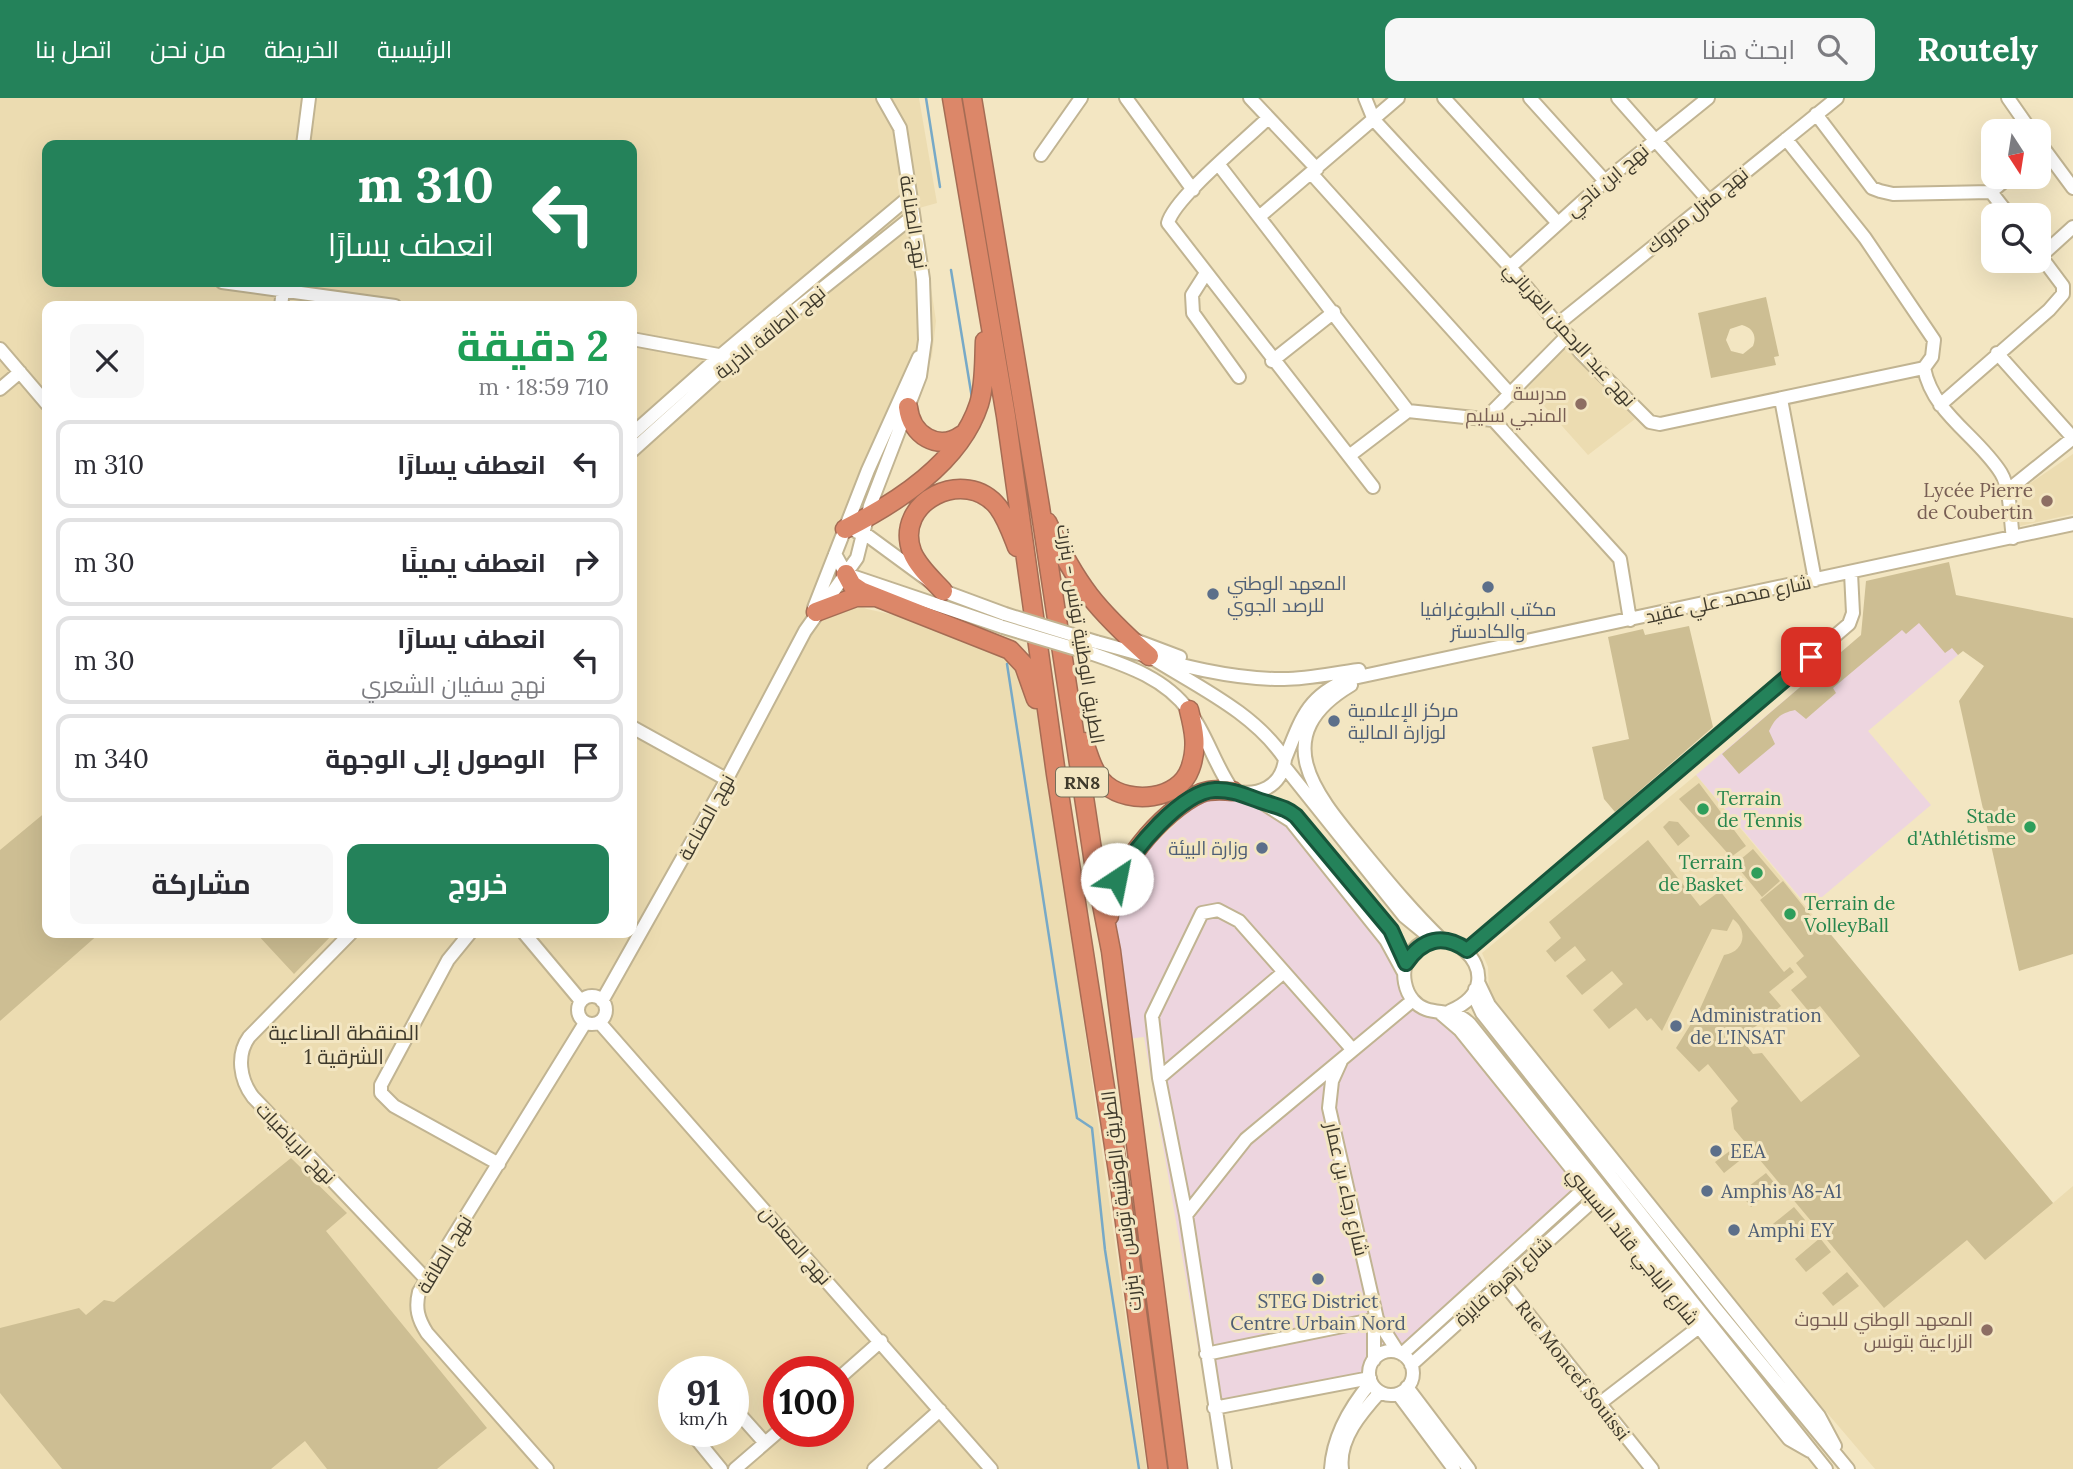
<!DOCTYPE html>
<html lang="ar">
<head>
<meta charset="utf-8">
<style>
  :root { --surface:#fff; --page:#f7f7f7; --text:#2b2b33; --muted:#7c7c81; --line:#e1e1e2; --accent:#24825a }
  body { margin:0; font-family:Lora,Cairo,serif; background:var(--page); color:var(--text); direction:rtl; height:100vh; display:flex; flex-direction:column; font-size:26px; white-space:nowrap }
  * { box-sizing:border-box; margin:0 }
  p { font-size:23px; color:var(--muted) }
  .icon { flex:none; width:38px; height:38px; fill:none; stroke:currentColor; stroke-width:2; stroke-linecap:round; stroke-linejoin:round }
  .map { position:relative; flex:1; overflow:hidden; direction:ltr }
  .panel { position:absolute; left:42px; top:203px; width:595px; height:637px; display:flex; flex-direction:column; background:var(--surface); border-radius:14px; box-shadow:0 7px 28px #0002; direction:rtl }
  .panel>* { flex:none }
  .top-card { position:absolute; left:42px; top:42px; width:595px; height:147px; border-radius:14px; box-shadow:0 7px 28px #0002; direction:rtl; background:#24825a; color:#fff; overflow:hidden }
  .needle { width:46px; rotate:168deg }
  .tools { position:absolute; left:1981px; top:21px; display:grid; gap:14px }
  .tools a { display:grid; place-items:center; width:70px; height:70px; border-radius:14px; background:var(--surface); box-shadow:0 7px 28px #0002; font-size:35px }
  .speed { position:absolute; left:658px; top:1258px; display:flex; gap:14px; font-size:35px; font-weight:700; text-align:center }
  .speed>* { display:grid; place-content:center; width:91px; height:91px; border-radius:50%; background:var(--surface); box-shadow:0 7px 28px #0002; line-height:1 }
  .speed small { font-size:18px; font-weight:400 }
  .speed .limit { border:10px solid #d22; background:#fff; color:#111 }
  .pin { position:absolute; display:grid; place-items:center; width:60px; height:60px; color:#fff; margin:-30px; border-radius:14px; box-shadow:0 4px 10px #0006 }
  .me { position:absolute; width:77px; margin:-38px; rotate:34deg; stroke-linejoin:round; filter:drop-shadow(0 0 5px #0008) }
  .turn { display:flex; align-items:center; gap:24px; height:147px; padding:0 28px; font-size:32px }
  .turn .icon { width:91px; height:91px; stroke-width:2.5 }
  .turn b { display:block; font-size:49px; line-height:60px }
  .round { display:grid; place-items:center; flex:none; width:74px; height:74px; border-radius:14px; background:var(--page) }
  .headline { display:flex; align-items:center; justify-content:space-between; height:119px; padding:0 28px }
  h1 { font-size:42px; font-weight:700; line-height:52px; color:#1e9e55 }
  .primary-button { display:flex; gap:14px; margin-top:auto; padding:14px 28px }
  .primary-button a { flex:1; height:80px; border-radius:14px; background:var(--accent); color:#fff; font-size:28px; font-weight:700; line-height:80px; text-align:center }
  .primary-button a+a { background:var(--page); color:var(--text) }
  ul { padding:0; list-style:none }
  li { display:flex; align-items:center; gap:21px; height:88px; margin:0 14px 10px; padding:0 14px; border:4px solid var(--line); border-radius:14px }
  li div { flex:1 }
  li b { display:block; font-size:26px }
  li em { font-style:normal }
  header { display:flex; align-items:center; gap:42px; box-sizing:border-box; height:98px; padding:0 35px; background:var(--accent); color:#fff }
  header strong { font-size:33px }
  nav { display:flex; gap:38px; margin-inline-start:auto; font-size:24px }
  .search { width:490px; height:63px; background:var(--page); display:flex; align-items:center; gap:18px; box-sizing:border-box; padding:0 24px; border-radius:14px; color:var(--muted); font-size:26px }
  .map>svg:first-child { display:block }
  .commercial { fill:#edd5df }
  .built { fill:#ecdcb1; fill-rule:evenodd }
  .green { fill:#cdbe93; fill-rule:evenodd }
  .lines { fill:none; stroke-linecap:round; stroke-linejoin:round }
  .stream { stroke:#77a9c7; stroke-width:2.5 }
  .minor-casing { stroke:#c1b492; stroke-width:16 }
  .highway-casing { stroke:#a56c54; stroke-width:21 }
  .minor { stroke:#fff; stroke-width:12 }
  .highway { stroke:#dc8769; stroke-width:18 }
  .minor-bridge-casing { stroke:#c1b492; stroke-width:16; stroke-linecap:butt }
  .minor-bridge { stroke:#fff; stroke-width:12 }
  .route-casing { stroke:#17543a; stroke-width:18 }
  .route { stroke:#24825a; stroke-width:12 }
  .education-dot { fill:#8d6e63; stroke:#f3e6c2; stroke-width:2.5 }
  .service-dot { fill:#5c6f8a; stroke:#f3e6c2; stroke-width:2.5 }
  .leisure-dot { fill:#2e9e5b; stroke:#f3e6c2; stroke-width:2.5 }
  .labels { text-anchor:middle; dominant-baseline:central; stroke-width:6; stroke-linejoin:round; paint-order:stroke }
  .shield { fill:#f3e6c2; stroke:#756e59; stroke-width:2 }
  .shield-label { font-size:18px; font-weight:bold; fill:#3f3a2c }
  .street-label { font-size:19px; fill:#3f3a2c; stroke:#f3e6c2 }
  .education-label { font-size:19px; fill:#785e54; stroke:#f3e6c2; text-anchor:end }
  .service-label { font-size:19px; fill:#4e5e75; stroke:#f3e6c2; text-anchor:start }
  .leisure-label { font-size:19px; fill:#27864d; stroke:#f3e6c2; text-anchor:start }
  .neighbourhood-label { font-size:21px; fill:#3f3a2c; stroke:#f3e6c2 }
</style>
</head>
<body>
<header>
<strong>Routely</strong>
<div class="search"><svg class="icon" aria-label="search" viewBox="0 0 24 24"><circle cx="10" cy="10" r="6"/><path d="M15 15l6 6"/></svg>ابحث هنا</div>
<nav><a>الرئيسية</a><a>الخريطة</a><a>من نحن</a><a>اتصل بنا</a></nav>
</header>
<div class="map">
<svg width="2073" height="1371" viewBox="0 0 2073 1371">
  <rect width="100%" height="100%" fill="#f3e6c2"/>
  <!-- commercial -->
  <path class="commercial" d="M1908,498L1958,557L1868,633L1931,707L1809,810L1696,677Z
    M1223,699L1254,704L1286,724L1381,845L1397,876L1400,888L1455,934L1579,1088L1401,1251L1382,1249L1366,1262L1360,1278L1208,1307L1144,939L1127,941L1112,825L1120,789L1148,752L1192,710L1208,701Z"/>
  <!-- built -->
  <path class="built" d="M0,0H919L937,105L919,110L936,223L932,258L916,301L899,296L815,492L867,511L912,521L1034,573L1147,1371H0ZM47,47H632V184H47ZM47,208H632V835H47ZM674,1274H733V1334H674ZM779,1274H838V1334H779Z
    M1566,248L1635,321L1588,357L1528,290Z
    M2073,356V416L2020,428L2023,390Z
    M1696,677L2053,1105L2073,1088V1371H1875L1800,1283L1489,895L1488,869L1482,855Z"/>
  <!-- green -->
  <path class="green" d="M1766,199L1779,258L1774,259L1776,267L1711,280L1698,215ZM1742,227C1753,230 1757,238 1753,248L1743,256L1731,253L1726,242L1730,231Z
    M1949,464L1956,497L2073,520V856L2019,873L1959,603L1984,568L1963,553L1958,557L1952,550L1945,555L1919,525L1906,536L1902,532L1833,590L1836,595L1806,621L1795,612C1781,615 1775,620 1769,633L1775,646L1739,676L1722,656L1861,537L1866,483Z
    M1689,528L1713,629L1615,714L1604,701L1592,649L1629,641L1608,539L1643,531L1645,537Z
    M1699,685L1746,748L1731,759L1679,701Z
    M47,713V835H100L0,923V752Z
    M1669,723L1678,724L1690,738L1678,748L1663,729Z
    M1648,742L1700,808L1720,793L1784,874L1790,869L1794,874L1769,894L1781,908L1741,940L1753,956L1762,955L1801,1004L1860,958L1820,908L1810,915L1791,892L1807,879L1796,865L1804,858L1760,802L1783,783L1820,829L1823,827L2053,1105L1985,1162L1967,1142L1884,1210L1734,1031L1731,1010L1738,1003L1708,966L1699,974L1676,950L1699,913L1724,857C1744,854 1749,833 1733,821L1727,833L1712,831L1662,933L1651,920L1647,923L1636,910L1609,931L1593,912L1623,886L1612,873L1582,897L1566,878L1586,862L1575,848L1555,864L1546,853L1561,840L1549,824Z
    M1753,751L1780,783L1762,799L1735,766Z
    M256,835H334L294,876Z
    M1739,1046L1748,1056L1724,1075L1715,1064Z
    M291,1060L347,1115L326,1133L487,1330L437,1371H327L305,1343L271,1371H62L0,1295V1230L79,1210L86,1217L104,1202L114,1204Z
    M1766,1075L1777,1088L1751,1109L1740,1095Z
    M1794,1109L1805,1122L1779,1143L1768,1130Z
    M1820,1140L1831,1154L1806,1174L1795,1161Z
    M1847,1174L1859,1188L1833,1208L1822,1195Z"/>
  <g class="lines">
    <!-- stream -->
    <path class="stream" d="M926,0L940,89
      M951,172L972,300
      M1007,566L1077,1020L1092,1030L1105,1152L1139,1371"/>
    <defs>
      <path id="minor" d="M1126,0L1193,92
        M1250,0L1317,71
        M1365,0L1374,22L1510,169L1580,254L1650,324L1660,326L1924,270
        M1444,0L1557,124
        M1530,0L1605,83
        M1618,0L1709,103
        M2008,0L2031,33
        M1816,16L1872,90L1880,93L1893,96L1991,94L2009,117
        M1268,20C1247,41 1174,100 1168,125L1373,389
        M1786,41L1865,140L1934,242L1932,259L1924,270
        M2039,44L2073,90
        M303,47L309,0
        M1041,57L1081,0
        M1219,67L1408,313
        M1311,75L1511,297
        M1991,94L2009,79
        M1259,119L1398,0
        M2041,158L2073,129
        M1510,169L1605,83L1708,0
        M1206,175L1192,197L1193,215L1239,279
        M222,184L395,208
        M281,208L284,184
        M1559,225L1837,0
        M1568,237L1489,317L1620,461L1630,522
        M632,241L724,258
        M0,251L47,306
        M1997,255L2073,340
        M1272,263L1334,214
        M1924,270C1933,316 1977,337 2001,375C2011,392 2010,420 2013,440
        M0,291L20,274
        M1781,301L1815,482
        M1940,307L2049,212L2063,196V188L2039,156
        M632,336L721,257L909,99
        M632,353L734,261L912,119
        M1349,358L1408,313L1493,322
        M2007,393L2073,340
        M857,434L864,435L943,493L1005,516
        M835,456L846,476L1003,529
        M814,510L868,372L919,259
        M1135,542L1180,559
        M1096,544C1156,560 1221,582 1284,581C1309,581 1334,575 1359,572
        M1093,556C1128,568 1166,581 1189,613C1207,637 1215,668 1233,693C1258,699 1282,689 1285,661C1254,614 1196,588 1149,558
        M1351,587C1262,640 1320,701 1366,757C1390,786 1414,815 1441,841
        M632,629L726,681
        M1285,661C1301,621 1307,598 1349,581L2073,426
        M1284,668L1404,818L1432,841
        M1249,696L1291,723L1386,842L1404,875
        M1347,779L1391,833L1400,851
        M351,835L249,939C236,957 240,982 253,999L427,1182
        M470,835L448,862L381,987V995L394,1008L499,1066
        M524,835L581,903
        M1467,852L1849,526L1853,515L1851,475
        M1479,886L1489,907L1819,1318L1835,1348
        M1475,891L1476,902L1482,915L1716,1211L1848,1371
        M578 912a14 14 0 1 1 28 0a14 14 0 1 1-28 0Z
        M602,903L722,690L805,533L857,460L870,408L920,278L925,242L923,181L900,30L883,0
        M1450,913C1525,881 1430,800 1406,866C1402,877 1405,893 1413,902C1429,921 1451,907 1470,926L1826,1371
        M1439,914L1460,932L1789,1341L1810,1353
        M599,924L991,1371
        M1341,963L1332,983L1329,1010L1377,1221L1398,1254
        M1159,980L1284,874
        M1186,1117L1246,1041L1413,902
        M1494,1173L1652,1371
        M1369 1275a22 22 0 1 1 44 0a22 22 0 1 1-44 0Z
        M1206,1256L1377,1221
        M1402,1256L1586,1089
        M1374,1262V1231L1377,1221
        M1411,1267L1596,1100
        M838,1281L881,1243
        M1407,1289L1469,1371
        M1398,1296L1454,1371
        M1599,1306L1699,1229
        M733,1309L765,1345
        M1214,1310L1370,1280
        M695,1334L694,1338L721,1371
        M547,1371L427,1235C418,1221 415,1210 419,1194L585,925
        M735,1371L779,1333
        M874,1371L940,1312
        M1225,1371L1186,1117L1159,980L1152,918L1202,815L1218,812L1239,823L1352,951
        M1331,1371C1333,1338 1350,1309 1371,1284
        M1342,1371C1338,1341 1362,1314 1380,1294"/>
      <path id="highway" d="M952,0L1006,318L1056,676L1119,1080L1158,1371
        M972,0L1040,409L1094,765L1111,853L1178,1371
        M908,309C911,337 938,354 962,337
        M1047,424C1077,488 1096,511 1149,558
        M845,431C896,405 960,365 979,306C985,286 984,264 985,243
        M846,476L852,487L861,493L1010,552L1024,567L1036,601
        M943,493C933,482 918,469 912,454C893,403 966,368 998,409C1007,421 1012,436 1017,449
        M816,514L856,499H873
        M1084,644C1089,659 1094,677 1106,687C1130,707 1179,702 1190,671C1198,650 1194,632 1189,612
        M1109,818C1108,775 1163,712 1201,695C1211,691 1222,692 1233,693"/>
    </defs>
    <!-- minor casing -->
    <use href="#minor" class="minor-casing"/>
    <!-- highway casing -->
    <use href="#highway" class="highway-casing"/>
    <!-- minor -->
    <use href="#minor" class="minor"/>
    <!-- highway -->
    <use href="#highway" class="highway"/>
    <defs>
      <path id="minor-bridge" d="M1005,516L1096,544
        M1003,529L1093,556"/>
    </defs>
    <!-- minor-bridge casing -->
    <use href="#minor-bridge" class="minor-bridge-casing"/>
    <!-- minor-bridge -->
    <use href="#minor-bridge" class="minor-bridge"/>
  </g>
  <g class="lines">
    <defs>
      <path id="route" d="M1117,781C1132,753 1182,693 1215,692C1235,691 1249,700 1267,705C1279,709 1286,710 1296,718L1391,832L1406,865C1422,841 1443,835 1467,852L1811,559"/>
    </defs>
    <!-- route casing -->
    <use href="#route" class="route-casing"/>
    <!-- route -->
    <use href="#route" class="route"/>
  </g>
  <!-- markers -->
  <g class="education-dot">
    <circle cx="1581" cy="306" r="7"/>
    <circle cx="2047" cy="403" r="7"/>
    <circle cx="1987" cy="1232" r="7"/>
  </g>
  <g class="service-dot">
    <circle cx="1488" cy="489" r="7"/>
    <circle cx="1213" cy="496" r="7"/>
    <circle cx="1334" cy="623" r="7"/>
    <circle cx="1262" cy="750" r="7"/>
    <circle cx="1676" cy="928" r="7"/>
    <circle cx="1716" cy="1053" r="7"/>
    <circle cx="1707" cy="1093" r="7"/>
    <circle cx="1734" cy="1132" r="7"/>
    <circle cx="1318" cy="1181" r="7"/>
  </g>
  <g class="leisure-dot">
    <circle cx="1703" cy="711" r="7"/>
    <circle cx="2030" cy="729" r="7"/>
    <circle cx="1757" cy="775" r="7"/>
    <circle cx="1790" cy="816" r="7"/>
  </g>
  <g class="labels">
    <!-- shield labels -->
    <rect class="shield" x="1056" y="669.5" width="52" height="29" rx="5"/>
    <g class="shield-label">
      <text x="1082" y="684">RN8</text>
    </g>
    <!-- street labels -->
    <g class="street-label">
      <text transform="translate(1607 82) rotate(-40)">نهج ابن ناجي</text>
      <text transform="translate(1697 112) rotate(-39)">نهج منزل مبروك</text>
      <text transform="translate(914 124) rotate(81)">نهج الصناعة</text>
      <text transform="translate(770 234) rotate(-39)">نهج الطاقة الذرية</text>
      <text transform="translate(1570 236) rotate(48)">نهج عبد الرحمن الغرياني</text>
      <text transform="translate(1728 501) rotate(-12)">شارع محمد علي عقيد</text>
      <text transform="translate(1081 536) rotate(81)">الطريق الوطنية تونس - بنزرت</text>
      <text transform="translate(706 719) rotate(-61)">نهج الصناعة</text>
      <text transform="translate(296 1045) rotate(46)">نهج الرياضيات</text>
      <text transform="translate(1347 1091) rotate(77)">شارع رجاء بن عمار</text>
      <text transform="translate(1121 1103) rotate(-97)">الطريق الوطنية تونس - بنزرت</text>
      <text transform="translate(796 1147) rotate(49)">نهج المعادن</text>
      <text transform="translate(1633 1148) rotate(51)">شارع الباجي قائد السبسي</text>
      <text transform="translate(444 1156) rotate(-59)">نهج الطاقة</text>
      <text transform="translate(1503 1183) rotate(-42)">شارع زهرة فايزة</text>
      <text transform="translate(1573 1272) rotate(52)">Rue Moncef Souissi</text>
    </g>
    <!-- education labels -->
    <g class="education-label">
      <text x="1567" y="295">مدرسة<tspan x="1567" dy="22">المنجي سليم</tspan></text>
      <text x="2033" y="392">Lycée Pierre<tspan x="2033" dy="22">de Coubertin</tspan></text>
      <text x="1973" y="1221">المعهد الوطني للبحوث<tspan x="1973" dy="22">الزراعية بتونس</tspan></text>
    </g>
    <!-- service labels -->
    <g class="service-label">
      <text x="1227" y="485">المعهد الوطني<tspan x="1227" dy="22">للرصد الجوي</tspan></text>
      <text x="1488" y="511" text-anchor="middle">مكتب الطبوغرافيا<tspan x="1488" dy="22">والكادستر</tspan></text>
      <text x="1348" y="612">مركز الإعلامية<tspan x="1348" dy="22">لوزارة المالية</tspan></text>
      <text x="1248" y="750" text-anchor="end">وزارة البيئة</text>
      <text x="1690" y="917">Administration<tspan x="1690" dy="22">de L'INSAT</tspan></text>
      <text x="1730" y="1053">EEA</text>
      <text x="1721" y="1093">Amphis A8-A1</text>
      <text x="1748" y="1132">Amphi EY</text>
      <text x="1318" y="1203" text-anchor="middle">STEG District<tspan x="1318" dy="22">Centre Urbain Nord</tspan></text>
    </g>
    <!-- leisure labels -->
    <g class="leisure-label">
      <text x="1717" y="700">Terrain<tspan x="1717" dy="22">de Tennis</tspan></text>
      <text x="2016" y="718" text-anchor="end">Stade<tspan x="2016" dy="22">d'Athlétisme</tspan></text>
      <text x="1743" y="764" text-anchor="end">Terrain<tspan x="1743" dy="22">de Basket</tspan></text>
      <text x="1804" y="805">Terrain de<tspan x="1804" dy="22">VolleyBall</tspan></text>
    </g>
    <!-- neighbourhood labels -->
    <g class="neighbourhood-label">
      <text x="344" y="934">المنقطة الصناعية<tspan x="344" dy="24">الشرقية 1</tspan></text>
    </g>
  </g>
</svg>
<div class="tools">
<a><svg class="needle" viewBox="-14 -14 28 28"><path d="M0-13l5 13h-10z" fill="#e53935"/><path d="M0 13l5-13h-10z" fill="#7c7c81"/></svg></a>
<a><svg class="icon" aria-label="search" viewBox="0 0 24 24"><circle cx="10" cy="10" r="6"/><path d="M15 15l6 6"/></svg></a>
</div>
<div class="speed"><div>91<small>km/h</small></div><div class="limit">100</div></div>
<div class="pin" style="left:1811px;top:559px;background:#d93025"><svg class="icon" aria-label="arrive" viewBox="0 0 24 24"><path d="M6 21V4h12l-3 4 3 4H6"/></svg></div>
<svg class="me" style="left:1117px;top:781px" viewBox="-20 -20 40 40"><circle r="19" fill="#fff"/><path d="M0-13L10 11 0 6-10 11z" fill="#24825a"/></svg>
<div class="top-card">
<div class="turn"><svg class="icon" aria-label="left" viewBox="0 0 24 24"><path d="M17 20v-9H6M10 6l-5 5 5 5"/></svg><div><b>310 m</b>انعطف يسارًا</div></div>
</div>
<section class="panel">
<div class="headline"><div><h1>2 دقيقة</h1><p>710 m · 18:59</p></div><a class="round"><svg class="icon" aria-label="close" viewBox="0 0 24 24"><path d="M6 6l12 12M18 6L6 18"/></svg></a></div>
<ul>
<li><svg class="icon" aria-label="left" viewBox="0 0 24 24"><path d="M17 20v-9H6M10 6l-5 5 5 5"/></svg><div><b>انعطف يسارًا</b></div><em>310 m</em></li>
<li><svg class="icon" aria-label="right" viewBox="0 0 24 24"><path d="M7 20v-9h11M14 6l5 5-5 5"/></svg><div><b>انعطف يمينًا</b></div><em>30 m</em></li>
<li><svg class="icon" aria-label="left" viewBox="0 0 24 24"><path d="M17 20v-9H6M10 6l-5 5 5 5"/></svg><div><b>انعطف يسارًا</b><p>نهج سفيان الشعري</p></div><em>30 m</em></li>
<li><svg class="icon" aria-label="arrive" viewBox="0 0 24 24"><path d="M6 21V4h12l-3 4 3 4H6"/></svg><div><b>الوصول إلى الوجهة</b></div><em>340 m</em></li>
</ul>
<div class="primary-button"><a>خروج</a><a>مشاركة</a></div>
</section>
</div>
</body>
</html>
